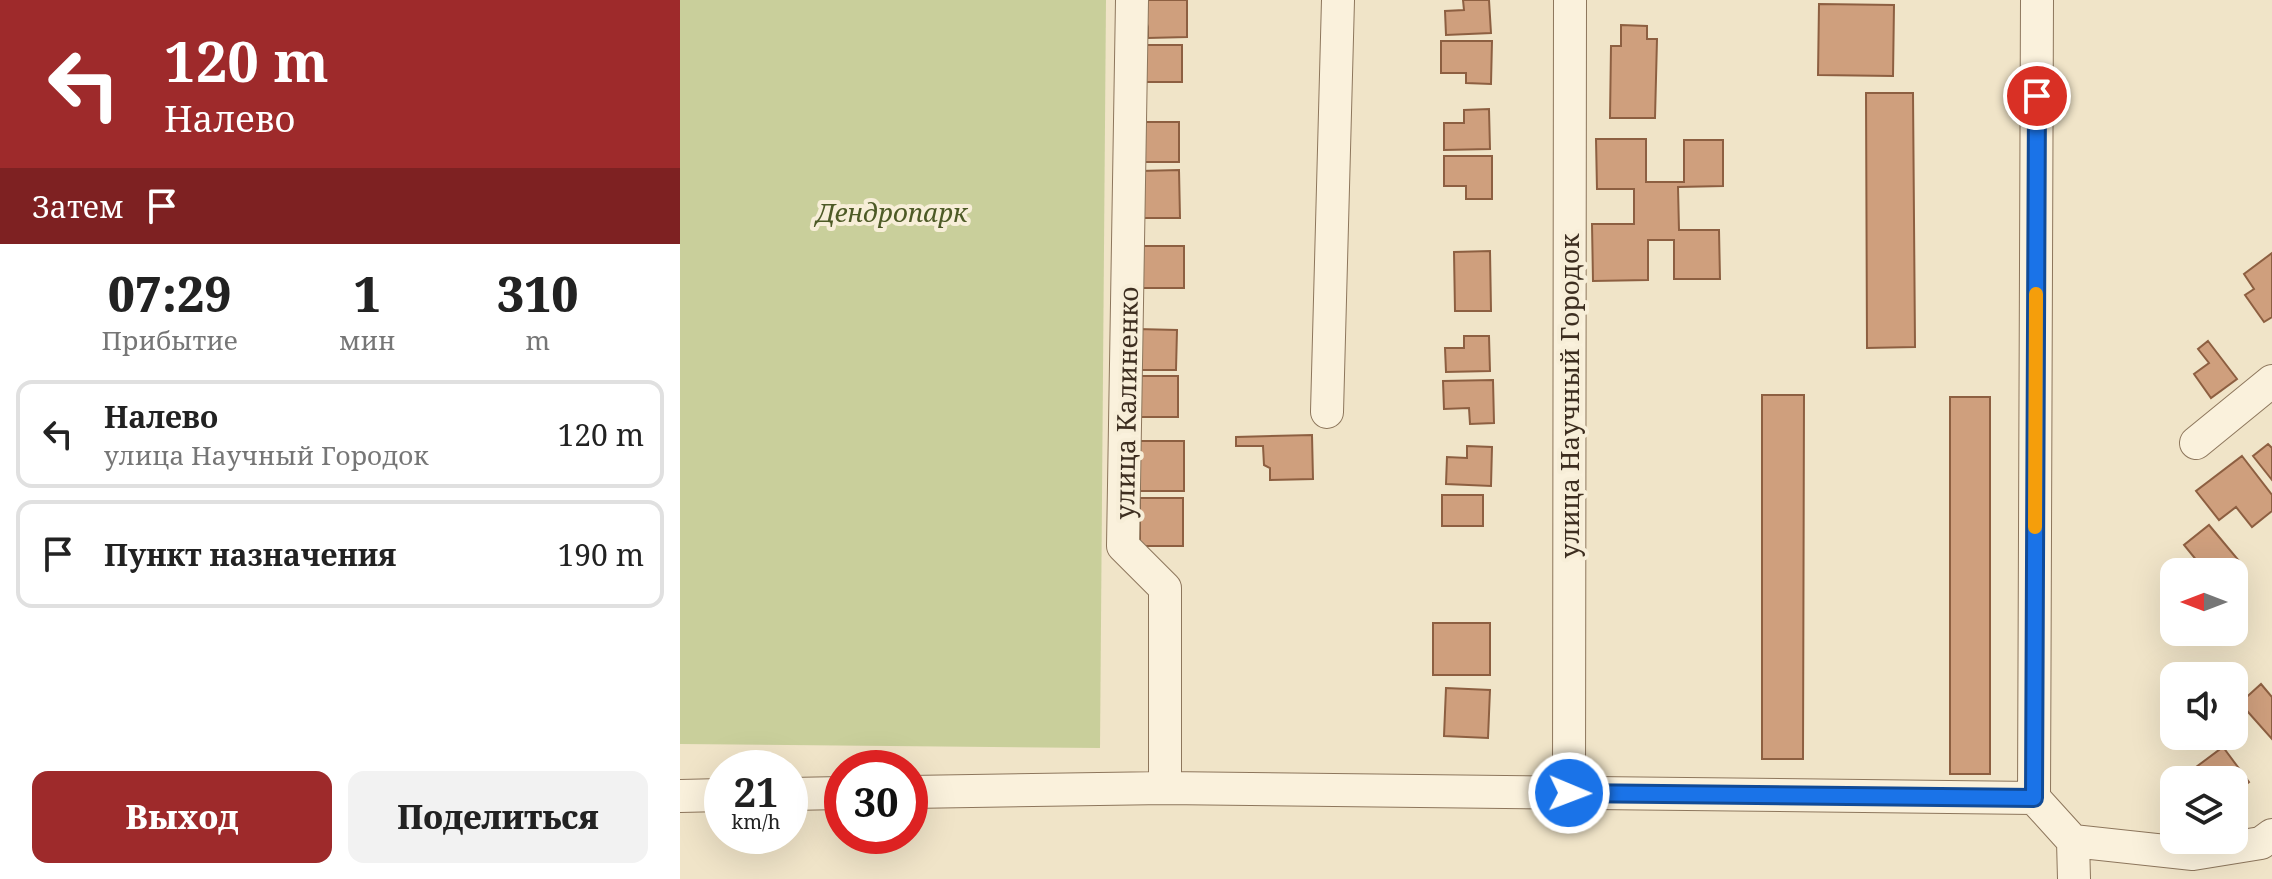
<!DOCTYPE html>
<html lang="ru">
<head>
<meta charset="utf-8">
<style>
  :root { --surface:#fff; --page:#f2f2f2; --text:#222; --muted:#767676; --line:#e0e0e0; --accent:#9e2a2b }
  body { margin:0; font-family:"Noto Serif",serif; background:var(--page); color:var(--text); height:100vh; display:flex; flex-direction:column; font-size:30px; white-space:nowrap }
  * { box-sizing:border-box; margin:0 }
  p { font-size:26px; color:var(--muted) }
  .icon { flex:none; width:44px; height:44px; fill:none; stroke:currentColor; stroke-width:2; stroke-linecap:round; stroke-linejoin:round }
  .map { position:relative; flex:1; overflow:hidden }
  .side { display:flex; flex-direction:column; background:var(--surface); width:680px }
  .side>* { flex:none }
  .banner { background:#9e2a2b; color:#fff; overflow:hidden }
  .needle { width:52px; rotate:270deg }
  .controls { position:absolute; left:1480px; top:558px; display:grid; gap:16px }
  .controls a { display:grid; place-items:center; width:88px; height:88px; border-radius:16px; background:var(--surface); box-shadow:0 8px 32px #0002; font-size:40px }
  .speed { position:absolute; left:24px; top:750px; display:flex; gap:16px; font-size:40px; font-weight:700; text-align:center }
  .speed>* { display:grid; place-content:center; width:104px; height:104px; border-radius:50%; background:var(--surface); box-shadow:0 8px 32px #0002; line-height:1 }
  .speed small { font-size:20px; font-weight:400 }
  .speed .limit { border:12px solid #d22; background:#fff; color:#111 }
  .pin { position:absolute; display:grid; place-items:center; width:68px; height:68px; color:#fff; margin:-34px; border:4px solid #fff; border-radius:50%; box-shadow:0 2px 8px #0007 }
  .me { position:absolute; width:88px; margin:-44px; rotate:91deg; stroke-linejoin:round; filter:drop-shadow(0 0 6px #0008) }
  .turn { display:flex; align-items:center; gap:28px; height:168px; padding:0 32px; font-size:36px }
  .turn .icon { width:104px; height:104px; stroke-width:2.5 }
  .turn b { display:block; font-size:56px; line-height:68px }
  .then { display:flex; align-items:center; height:76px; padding:0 32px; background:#0003; gap:16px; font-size:30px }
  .eta { display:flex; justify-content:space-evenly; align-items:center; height:136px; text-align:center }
  .eta b { font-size:48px; font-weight:800; line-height:56px }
  .action { display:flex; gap:16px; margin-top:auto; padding:16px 32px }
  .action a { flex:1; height:92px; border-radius:16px; background:var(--accent); color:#fff; font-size:32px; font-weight:800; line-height:92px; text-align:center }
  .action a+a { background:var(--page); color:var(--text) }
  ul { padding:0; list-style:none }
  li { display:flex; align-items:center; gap:24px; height:108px; margin:0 16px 12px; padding:0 16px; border:4px solid var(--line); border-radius:16px }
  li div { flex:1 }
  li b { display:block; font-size:30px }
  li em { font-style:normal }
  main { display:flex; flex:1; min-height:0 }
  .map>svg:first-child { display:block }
  .green { fill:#c9cf9b }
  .building { fill:#cf9f7d; stroke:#8d5f41; stroke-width:2 }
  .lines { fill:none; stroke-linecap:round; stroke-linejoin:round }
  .minor-casing { stroke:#8d765c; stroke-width:34 }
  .minor { stroke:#faf1dc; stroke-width:32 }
  .route-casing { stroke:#114b97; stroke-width:20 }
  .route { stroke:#1a73e8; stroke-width:14 }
  .slow { stroke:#f59e0b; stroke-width:14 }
  .labels { text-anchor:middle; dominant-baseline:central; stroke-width:8; stroke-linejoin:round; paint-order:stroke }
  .park-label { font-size:26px; font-style:italic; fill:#4d5a26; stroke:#f7eed8 }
  .street-label { font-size:26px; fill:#3d2e20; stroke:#f7eed8 }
</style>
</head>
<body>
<main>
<section class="side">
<div class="banner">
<div class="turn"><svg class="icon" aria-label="left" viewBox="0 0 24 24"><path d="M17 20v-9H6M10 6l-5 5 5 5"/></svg><div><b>120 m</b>Налево</div></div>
<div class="then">Затем<svg class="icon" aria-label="arrive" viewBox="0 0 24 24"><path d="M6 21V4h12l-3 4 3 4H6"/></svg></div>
</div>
<div class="eta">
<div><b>07:29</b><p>Прибытие</p></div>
<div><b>1</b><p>мин</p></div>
<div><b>310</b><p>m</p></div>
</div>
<ul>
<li><svg class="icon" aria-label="left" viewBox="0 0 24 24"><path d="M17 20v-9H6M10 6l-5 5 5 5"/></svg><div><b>Налево</b><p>улица Научный Городок</p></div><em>120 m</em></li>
<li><svg class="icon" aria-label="arrive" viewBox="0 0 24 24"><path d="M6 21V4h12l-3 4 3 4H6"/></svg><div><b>Пункт назначения</b></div><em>190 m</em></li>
</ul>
<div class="action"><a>Выход</a><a>Поделиться</a></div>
</section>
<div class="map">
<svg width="1592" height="879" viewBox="0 0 1592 879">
  <rect width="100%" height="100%" fill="#f0e4c8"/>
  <!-- green -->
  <path class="green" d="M0,0H426L420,748L0,744Z"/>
  <!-- building -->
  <path class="building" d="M459,0H507V37L468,38V27Z
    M783,0H809L811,33L766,35L765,11L784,10Z
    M1139,4L1214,5L1213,76L1138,75Z
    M941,25L967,26V39H977L975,118H930L931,46H941Z
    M761,41H812L811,84L786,83V73H761Z
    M464,45H502V82H459Z
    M1186,93H1233L1235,347L1187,348Z
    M809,109L810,149L764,150V123H784V110Z
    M458,122H499V162H459Z
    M916,139H966V182H1004V140H1043V186L998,187L999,230H1039L1040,279H994V240H968V280L913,281L912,224H954V189H917Z
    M764,156H812V199H786V186H764Z
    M499,170L500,218H461L460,171Z
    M455,246H504V288H455Z
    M810,251L811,311H775L774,252Z
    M1592,253V317L1584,322L1565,295L1574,289L1564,274Z
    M457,329L497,330L496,370H456Z
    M784,336H809L810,371L766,372L765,348H784Z
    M1528,341L1557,379L1531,398L1514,374L1529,363L1518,349Z
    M458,376H498V417H458Z
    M813,380L814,423L790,424L789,408L764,409L763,381Z
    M1082,395H1124L1123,759H1082Z
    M1270,397H1310V774H1270Z
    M632,435L633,479L590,480V468L584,465L583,446H556V437Z
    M460,441H504V491H460Z
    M1588,444L1592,448V480L1573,456Z
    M787,446L812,447L811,486L766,484L767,457L787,458Z
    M1562,456L1592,495V511L1572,527L1556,507L1539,520L1516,491Z
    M762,495H803V526H762Z
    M460,498H503V546H460Z
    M1529,525L1560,562L1547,572H1526L1504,545Z
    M753,623H810V675H753Z
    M1581,684L1592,697V739L1560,703Z
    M766,688L810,690L808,738L764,736Z
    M1543,747L1569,782L1554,794V780H1514L1508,773Z"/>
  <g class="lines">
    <defs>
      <path id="minor" d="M452,0L443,546L485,588V788
        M647,412L658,0
        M1516,443L1592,381
        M230,792L485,788L1354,798L1393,841
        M889,793L890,0
        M110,794L162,793
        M0,796L42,795
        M1354,798L1357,0
        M1393,841L1513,854L1581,843L1592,835
        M1393,841L1394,879"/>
    </defs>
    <!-- minor casing -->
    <use href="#minor" class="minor-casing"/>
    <!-- minor -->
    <use href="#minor" class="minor"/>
  </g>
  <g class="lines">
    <defs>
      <path id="route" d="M889,793L1354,798L1357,96"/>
    </defs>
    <!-- route casing -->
    <use href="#route" class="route-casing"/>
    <!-- route -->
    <use href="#route" class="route"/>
    <!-- slow -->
    <path class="slow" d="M1355,527L1356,294"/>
  </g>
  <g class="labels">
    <!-- park labels -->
    <g class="park-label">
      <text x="212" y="212">Дендропарк</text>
    </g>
    <!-- street labels -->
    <g class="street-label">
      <text transform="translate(889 396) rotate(-90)">улица Научный Городок</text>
      <text transform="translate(446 403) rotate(-89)">улица Калиненко</text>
    </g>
  </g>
</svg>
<div class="controls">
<a><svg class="needle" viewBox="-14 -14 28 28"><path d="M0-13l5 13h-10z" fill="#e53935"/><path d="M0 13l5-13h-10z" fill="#767676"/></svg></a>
<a><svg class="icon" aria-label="sound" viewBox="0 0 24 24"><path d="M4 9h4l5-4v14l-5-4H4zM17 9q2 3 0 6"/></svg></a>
<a><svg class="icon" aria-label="layers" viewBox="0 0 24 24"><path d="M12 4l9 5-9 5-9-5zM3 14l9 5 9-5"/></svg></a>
</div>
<div class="speed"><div>21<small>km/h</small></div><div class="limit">30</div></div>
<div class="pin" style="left:1357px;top:96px;background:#d93025"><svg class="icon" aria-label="arrive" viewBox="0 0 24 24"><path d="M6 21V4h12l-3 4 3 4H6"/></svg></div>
<svg class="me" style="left:889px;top:793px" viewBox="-20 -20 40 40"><circle r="17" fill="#1a73e8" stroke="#fff" stroke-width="3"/><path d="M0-11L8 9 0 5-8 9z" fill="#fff"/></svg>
</div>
</main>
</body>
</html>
